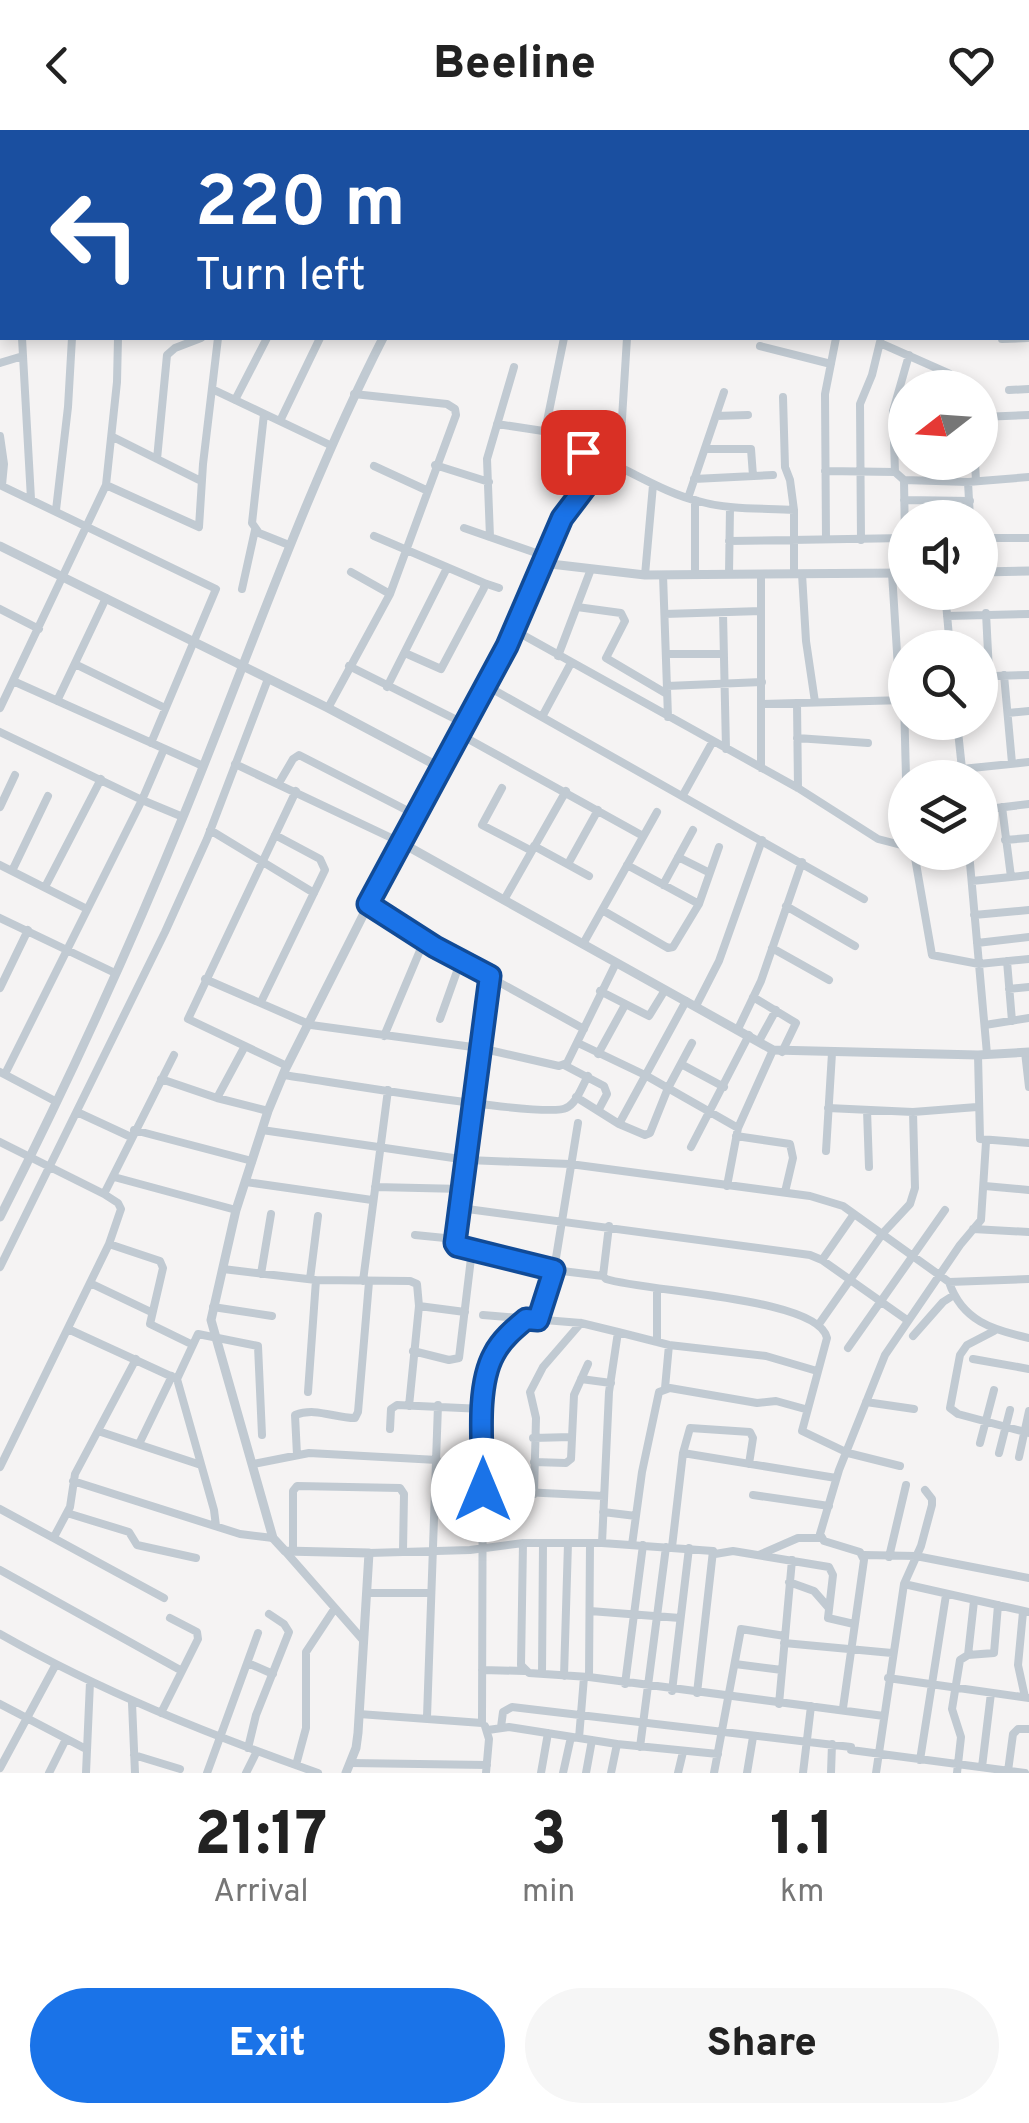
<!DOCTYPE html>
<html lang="en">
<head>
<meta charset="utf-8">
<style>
  :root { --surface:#fff; --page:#f6f6f6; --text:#222; --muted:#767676; --accent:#1a73e8 }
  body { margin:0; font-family:Overpass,sans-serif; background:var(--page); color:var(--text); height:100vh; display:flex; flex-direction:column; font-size:38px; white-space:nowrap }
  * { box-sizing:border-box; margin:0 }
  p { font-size:32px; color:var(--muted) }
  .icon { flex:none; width:55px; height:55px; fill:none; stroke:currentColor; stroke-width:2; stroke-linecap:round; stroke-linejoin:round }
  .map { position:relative; height:1643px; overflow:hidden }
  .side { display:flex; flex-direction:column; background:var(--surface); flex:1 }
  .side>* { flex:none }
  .top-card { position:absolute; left:0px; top:0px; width:1030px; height:210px; box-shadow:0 5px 15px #0003; background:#1a4fa0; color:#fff; overflow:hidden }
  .needle { width:65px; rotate:253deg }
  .controls { position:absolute; left:888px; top:240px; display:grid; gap:20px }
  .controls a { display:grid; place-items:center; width:110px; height:110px; border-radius:50%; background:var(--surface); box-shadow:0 5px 15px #0003; font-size:50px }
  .pin { position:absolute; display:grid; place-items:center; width:85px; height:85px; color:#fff; margin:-42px; border-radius:20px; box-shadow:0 5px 15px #0006 }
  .me { position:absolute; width:110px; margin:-55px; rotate:0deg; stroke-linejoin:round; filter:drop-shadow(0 0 8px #0008) }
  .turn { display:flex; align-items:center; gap:35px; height:210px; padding:0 30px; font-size:45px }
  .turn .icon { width:130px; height:130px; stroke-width:2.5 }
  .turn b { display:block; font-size:70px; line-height:85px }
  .eta { display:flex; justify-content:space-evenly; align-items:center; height:170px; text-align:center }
  .eta b { font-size:60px; font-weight:800; line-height:70px }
  .button { display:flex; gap:20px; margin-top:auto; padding:20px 30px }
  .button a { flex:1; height:115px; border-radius:60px; background:var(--accent); color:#fff; font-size:40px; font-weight:800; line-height:115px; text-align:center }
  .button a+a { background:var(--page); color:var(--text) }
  header { display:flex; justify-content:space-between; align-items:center; height:130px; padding:0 30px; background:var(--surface); font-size:45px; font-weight:800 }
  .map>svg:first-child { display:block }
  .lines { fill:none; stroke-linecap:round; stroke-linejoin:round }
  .minor { stroke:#c1cad2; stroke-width:8 }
  .tertiary { stroke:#c1cad2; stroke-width:9 }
  .route-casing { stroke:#114b97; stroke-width:25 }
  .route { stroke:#1a73e8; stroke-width:18 }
</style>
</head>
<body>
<header><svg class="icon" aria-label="back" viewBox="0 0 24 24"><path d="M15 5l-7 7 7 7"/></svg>Beeline<svg class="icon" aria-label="heart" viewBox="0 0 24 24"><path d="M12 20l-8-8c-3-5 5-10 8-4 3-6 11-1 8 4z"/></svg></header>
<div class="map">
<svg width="1029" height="1643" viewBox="0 0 1029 1643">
  <rect width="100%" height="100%" fill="#f5f3f3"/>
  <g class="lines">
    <!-- minor -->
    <path class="minor" d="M0,0L10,2
      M292,0L307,2
      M663,0L664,2
      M365,2V0
      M418,2L419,0
      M493,2L494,0
      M572,2L573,0
      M769,2V0
      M812,2V0
      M0,32L2,41
      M1028,43H1029
      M0,55L2,54
      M1028,90L1029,91
      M1028,117L1029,116
      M0,125L2,124
      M0,187L2,188
      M22,208L31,369
      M1002,209L1029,208
      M880,213L950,244L971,258
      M760,216L831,234
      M0,233L23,226
      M212,259L330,315
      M1009,260L1029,259
      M783,267L785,337L790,350L794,380V444
      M235,270L267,208
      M264,284L252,393L259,403L289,415
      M716,286L748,285
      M980,287L1029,285
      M280,291L320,208
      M497,294L576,306C603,359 582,348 563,387C556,402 548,418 542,433
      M545,301L564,208
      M0,306L4,334L2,355
      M113,307L201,351
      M705,319H751L753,346
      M157,329L167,225L175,218L201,208
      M975,332L976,351
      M435,335L489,352
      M374,336L426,360
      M619,337L627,208
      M825,341L895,342
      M589,349L617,336C643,348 669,364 698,371C729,380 762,378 794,380
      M694,349L773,345
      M904,350L968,352L1029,347
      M968,352L970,388
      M0,355L216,459L151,613
      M106,355L199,397L203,334L218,208
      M688,368L724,262
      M904,370L970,371
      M56,380L68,277L72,208
      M464,398L545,426
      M374,406L484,453V458L441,539L405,523
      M490,407L487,329L514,237
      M980,408H1029
      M826,409L825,264L836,208
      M861,410L860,274L872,245L881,208
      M729,411L905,408
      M905,412L904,350L895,342L893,281L909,225
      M351,442L390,464
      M892,443L900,570
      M729,444L730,378
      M802,444L806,511L815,572
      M645,445L653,355
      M663,445L668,587
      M695,445V370
      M484,453L499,458
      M242,459L255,400
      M945,462L950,518
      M577,477L621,483L625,491L606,528L667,564
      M0,479L39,499
      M723,483L726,619
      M986,483L989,542L993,546L1029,545
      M665,484L761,481
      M947,486L1029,484
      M514,500L798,658L878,709L905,716
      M666,524H724
      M558,526L591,439
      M75,534L165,578
      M349,536L467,595
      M1004,545L1012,633
      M13,551L203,636
      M487,556L864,769
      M667,556L762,552
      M387,557L447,438
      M904,570L906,648
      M57,571L106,468
      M797,573L798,658
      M762,574L905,570
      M0,578L106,355L117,252L118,208
      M328,578L390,464L456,285L455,279L447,274L354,264
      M1008,583L1029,581
      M543,585L571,533
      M957,592L963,648
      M0,602L142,670L183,687
      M461,605L643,706
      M797,608L868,613
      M235,634L400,712
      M761,638V444
      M962,639L1029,632
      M279,653L293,629L299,625L416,685
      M502,658L482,695L532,721
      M683,665L713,611
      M0,677L15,645
      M1002,677L1011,747L1029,745
      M980,680L1029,674
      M210,700L314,763
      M1005,710L1029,708
      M534,716L589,746
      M914,722L932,825L979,834L1029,829
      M969,722L987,924
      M678,727L708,742
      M568,734L598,680
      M0,735L87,779
      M627,735L699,774
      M12,741L48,666
      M972,751L1011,747
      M663,755L693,700
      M45,757L101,649
      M504,770L566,661
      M368,774L435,817L584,899
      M786,776L855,816
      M602,780L668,818L673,817L699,774L719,717
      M974,785L1029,780
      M0,788L115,843
      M977,813L1029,807
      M583,814L657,682
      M772,818L829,850
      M1007,831L1012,891
      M490,846L455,1113L457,1117L554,1140L603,1146
      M205,849L311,895L480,918L559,936L567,933L616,833
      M0,858L28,800
      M1009,859L1029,857
      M600,861L649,886L665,860
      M753,867L796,893L782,922
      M261,872L325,740L320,729L275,705
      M696,876L719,831L762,710
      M440,889L461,830
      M985,895L1029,888
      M738,899L761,851L802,732
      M384,906L424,811
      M759,911L776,880
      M578,913L645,945L738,998
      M1025,922L1029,957
      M598,924L625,875
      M978,925L980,1009L1029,1013
      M681,934L724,957
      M564,935L604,956L607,964L599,979
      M287,936L188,889L296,661
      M0,942L55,971
      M5,944L142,670L164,619
      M283,945C321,950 546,989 566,978C577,973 582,956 588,946
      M161,949L217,968L268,981
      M576,967L619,994L645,1005L650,1003L668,958L692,913
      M217,968L245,916
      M828,978L913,982L977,977
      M867,980L869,1037
      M77,982L131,1007
      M619,994L686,871
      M134,1000L252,1031
      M262,1000L467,1030L570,1034L810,1066L843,1076L949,1152L1029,1149
      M736,1006L790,1014L793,1028L785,1062
      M0,1012L104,1064L118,1073L121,1079L109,1114L0,1337
      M691,1017L749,905
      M826,1021L832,923
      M114,1047L236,1080
      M246,1052L372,1070
      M727,1056L738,998L773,920
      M985,1056L1029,1060
      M375,1057L463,1059
      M104,1064L174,925
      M460,1078L810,1125L822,1130L907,1190
      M609,1096L603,1146L606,1149C645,1162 819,1167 827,1208L802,1301L848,1323L900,1336
      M973,1099L1029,1102
      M415,1105L455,1109
      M109,1114L160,1131L163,1138L150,1194L191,1214
      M822,1130L854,1084
      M0,1137L165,802L207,709L268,549
      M223,1139L316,1150L410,1151L417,1154L419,1176L409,1276
      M261,1144L271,1084
      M310,1149L318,1086
      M363,1151L388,960
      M949,1152C962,1191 993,1200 1029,1208
      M90,1153L151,1182
      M657,1159V1212
      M419,1176L465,1182
      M213,1177L272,1186
      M483,1185L581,1193L618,1202L609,1262L602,1413
      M538,1190L554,1140L578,993
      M819,1194L883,1103L910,1074L915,1058L913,982
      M68,1199L177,1249L214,1380L216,1396
      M994,1201L967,1215L960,1225L950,1278L958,1284L1029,1303
      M618,1202L669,1215L766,1226L817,1241
      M913,1206L943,1172L954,1165
      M848,1218L945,1080
      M413,1221L449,1230L459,1228L472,1120
      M973,1229L1029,1239
      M177,1249L198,1204L258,1216L262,1305
      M581,1249L611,1253
      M665,1258L669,1215
      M308,1262L316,1150
      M866,1272L914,1279
      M390,1299L391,1279L397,1275L483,1279
      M98,1301L201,1335
      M533,1308L571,1307
      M980,1313L994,1260
      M139,1314L172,1246
      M683,1323L836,1348
      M999,1323L1010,1280
      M297,1325L295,1285C316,1277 334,1288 355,1288L358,1282L369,1152
      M1019,1327L1029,1281
      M534,1332L566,1333L571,1329L574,1265L588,1234
      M253,1334L309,1323L437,1330
      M73,1351L240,1404L273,1408
      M483,1360L604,1366
      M534,1364L536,1288L530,1262L543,1237L581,1193
      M753,1365L829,1376
      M0,1379L164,1468
      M603,1382L636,1386
      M67,1383L129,1402L137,1415L196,1428
      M54,1407L70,1377L75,1344L136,1229
      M523,1413L521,1535L529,1543L589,1547L884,1586
      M632,1415L642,1342L659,1262L670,1258L757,1273L776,1271L805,1279
      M672,1417L683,1323L690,1298L750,1302L753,1308L749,1334
      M285,1421L363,1510
      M293,1421V1361L297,1356L400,1358L404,1364L403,1421
      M369,1423L470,1420L523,1413H602L713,1421L697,1563
      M715,1424L733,1421L829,1437L833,1445L828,1488L854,1494
      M759,1425L798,1408H821
      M864,1425L916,1426L1029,1448
      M889,1427L906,1355
      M0,1440L182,1541
      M789,1452L814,1461L828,1477
      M904,1454L1029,1482
      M367,1463H430
      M590,1481L680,1488
      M1023,1482L1018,1535L1025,1567
      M0,1504C102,1562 208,1604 318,1643
      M784,1513L892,1523
      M968,1525L974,1471
      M248,1533L273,1544
      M735,1534L782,1540
      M482,1540L524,1541
      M542,1544L543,1414
      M564,1546L568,1413
      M589,1547L590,1413
      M888,1548L1029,1568
      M625,1554L643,1415
      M672,1561L689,1418
      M132,1573L135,1643
      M0,1574L86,1619
      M779,1574L792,1430
      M843,1578L864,1430L860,1422L824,1411L820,1404L839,1340L885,1225L960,1115L981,1090L986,1012
      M161,1583L198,1509L197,1502L170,1488
      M359,1584L482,1593L483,1258L495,1222L526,1189
      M427,1587L438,1275
      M485,1596L489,1609L486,1643
      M501,1597L503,1582L512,1577L851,1617
      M488,1600L509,1597L617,1614L718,1624
      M579,1608L584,1547
      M640,1617L666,1417
      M248,1618L256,1585L289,1502L284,1494L269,1484
      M851,1620L1025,1643
      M134,1625L180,1639
      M920,1630L946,1465
      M351,1633L487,1635
      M296,1635L306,1598V1522L335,1478
      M982,1637L991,1563
      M0,1638L55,1536
      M1008,1641L1013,1604L1018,1599H1029
      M49,1643L66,1609
      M86,1643L90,1552
      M207,1643L258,1503
      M246,1643L257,1621
      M541,1643L548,1603
      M563,1643L571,1607
      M586,1643L592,1610
      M611,1643L617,1614
      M678,1643L683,1622
      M714,1643L741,1499L785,1506
      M747,1643L753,1607
      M803,1643L811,1576
      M831,1643L832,1614
      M876,1643L904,1454L921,1416L932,1375V1369L925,1360
      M957,1643L961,1607L952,1579L960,1530L968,1525L994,1523L998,1475"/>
    <!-- tertiary -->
    <path class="tertiary" d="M707,2L715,0
      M0,416L328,578L443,639
      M980,442L1029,441
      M400,712L773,920L978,925L1029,922
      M0,1087C67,955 129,819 185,682C250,523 305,361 383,208
      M346,1643L356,1618L358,1603L369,1423L285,1421L273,1408L211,1190L236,1080L268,981L285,940L400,712L467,595L507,516L542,433L645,445L905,443"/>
  </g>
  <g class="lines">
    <defs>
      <path id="route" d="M483,1360C483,1321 475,1258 494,1224C501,1210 514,1199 526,1189L538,1190L554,1140L457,1116L455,1113L490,846L435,817L368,774L507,516L562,388L587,355L589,340L583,322"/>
    </defs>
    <!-- route casing -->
    <use href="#route" class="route-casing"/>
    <!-- route -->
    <use href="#route" class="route"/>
  </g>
</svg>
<div class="controls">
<a><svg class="needle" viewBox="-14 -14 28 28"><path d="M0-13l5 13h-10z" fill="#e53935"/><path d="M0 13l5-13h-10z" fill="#767676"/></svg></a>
<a><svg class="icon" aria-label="sound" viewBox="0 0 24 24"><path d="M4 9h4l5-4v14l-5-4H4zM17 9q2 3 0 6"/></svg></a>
<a><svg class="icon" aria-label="search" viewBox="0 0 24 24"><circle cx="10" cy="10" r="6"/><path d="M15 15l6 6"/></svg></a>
<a><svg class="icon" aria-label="layers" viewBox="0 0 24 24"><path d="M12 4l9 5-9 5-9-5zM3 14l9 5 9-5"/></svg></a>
</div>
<div class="pin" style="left:583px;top:322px;background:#d93025"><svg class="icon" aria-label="arrive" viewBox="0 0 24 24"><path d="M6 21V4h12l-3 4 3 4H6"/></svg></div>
<svg class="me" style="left:483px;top:1360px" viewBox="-20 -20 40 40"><circle r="19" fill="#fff"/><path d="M0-13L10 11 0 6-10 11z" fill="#1a73e8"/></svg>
<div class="top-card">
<div class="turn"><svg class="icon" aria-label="left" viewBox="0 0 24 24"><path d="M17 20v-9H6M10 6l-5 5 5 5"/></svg><div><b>220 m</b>Turn left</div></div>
</div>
</div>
<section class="side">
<div class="eta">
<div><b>21:17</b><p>Arrival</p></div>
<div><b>3</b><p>min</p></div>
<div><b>1.1</b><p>km</p></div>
</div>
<div class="button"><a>Exit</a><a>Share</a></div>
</section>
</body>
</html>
